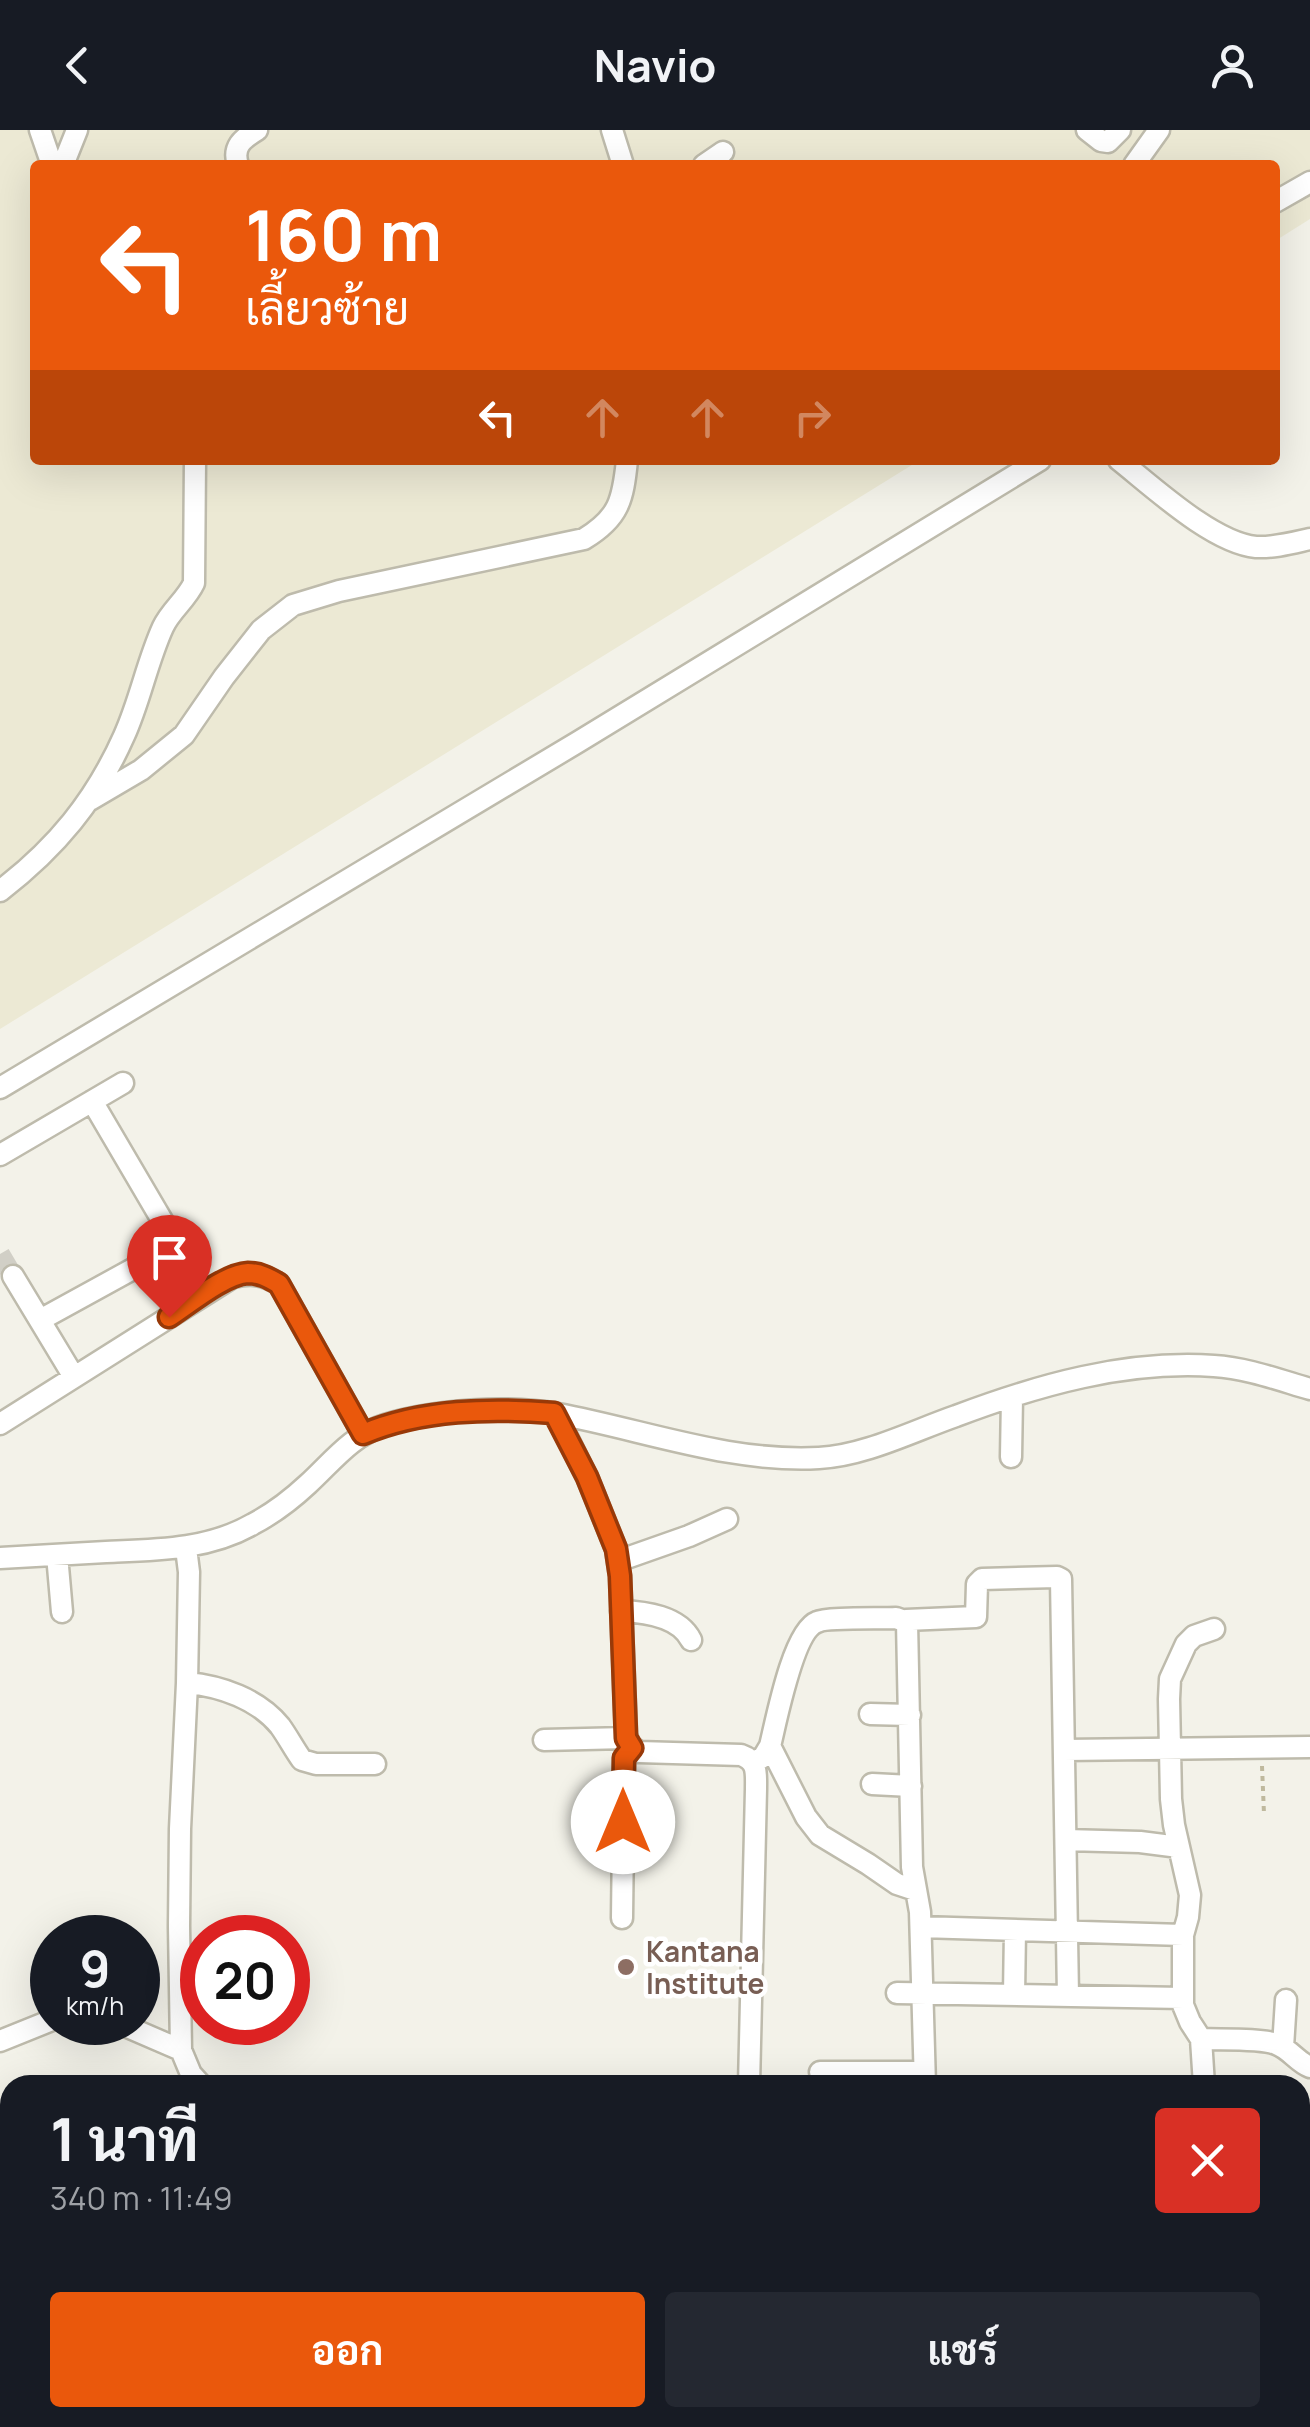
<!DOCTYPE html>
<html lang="th">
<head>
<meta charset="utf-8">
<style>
  :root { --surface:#171b24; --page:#242831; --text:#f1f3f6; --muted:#9ea1a6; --accent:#ea580c }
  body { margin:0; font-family:Manrope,Sarabun,sans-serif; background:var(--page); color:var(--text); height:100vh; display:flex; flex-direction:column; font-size:38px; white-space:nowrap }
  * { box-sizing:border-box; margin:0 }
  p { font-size:32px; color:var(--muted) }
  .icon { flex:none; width:55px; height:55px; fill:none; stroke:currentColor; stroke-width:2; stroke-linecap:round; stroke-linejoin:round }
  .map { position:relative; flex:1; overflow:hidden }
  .sheet { position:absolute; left:0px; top:1945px; width:1310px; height:352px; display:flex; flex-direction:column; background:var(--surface); border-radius:30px 30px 0 0; box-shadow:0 10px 40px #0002 }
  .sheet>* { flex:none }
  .banner { position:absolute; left:30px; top:30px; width:1250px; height:305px; border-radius:10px; box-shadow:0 10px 40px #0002; background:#ea580c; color:#fff; overflow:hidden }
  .speed { position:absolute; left:30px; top:1785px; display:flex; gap:20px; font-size:50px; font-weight:700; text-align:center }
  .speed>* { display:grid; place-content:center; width:130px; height:130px; border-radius:50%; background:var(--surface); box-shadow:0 10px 40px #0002; line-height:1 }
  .speed small { font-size:25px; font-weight:400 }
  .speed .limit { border:15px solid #d22; background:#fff; color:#111 }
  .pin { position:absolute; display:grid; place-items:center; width:85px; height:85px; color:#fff; margin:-102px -42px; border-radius:50% 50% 50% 0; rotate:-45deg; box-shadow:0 0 10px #0007 }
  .pin .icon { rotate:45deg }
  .me { position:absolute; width:110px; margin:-55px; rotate:0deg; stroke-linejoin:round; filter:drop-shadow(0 0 8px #0008) }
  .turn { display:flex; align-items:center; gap:35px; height:210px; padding:0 50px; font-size:45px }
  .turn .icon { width:130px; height:130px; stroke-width:2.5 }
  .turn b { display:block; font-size:70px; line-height:85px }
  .lanes { display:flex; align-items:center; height:95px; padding:0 50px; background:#0003; justify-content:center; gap:50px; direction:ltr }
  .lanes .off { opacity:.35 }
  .round { display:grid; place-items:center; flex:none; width:105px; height:105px; border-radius:10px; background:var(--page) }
  .head { display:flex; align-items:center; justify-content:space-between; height:170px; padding:0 50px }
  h1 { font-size:60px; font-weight:700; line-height:75px }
  .primary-button { display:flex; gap:20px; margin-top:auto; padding:20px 50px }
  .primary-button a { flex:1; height:115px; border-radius:10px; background:var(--accent); color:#fff; font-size:40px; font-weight:700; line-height:115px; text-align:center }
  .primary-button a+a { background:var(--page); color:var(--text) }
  header { display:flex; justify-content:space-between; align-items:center; height:130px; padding:0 50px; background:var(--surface); font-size:45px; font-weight:700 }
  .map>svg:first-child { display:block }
  .education { fill:#ece9d4 }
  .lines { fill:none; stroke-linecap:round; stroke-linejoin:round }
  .minor-tunnel { stroke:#d1cfc6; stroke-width:20; stroke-dasharray:20 10; stroke-linecap:butt }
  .minor-casing { stroke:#bebbac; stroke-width:25 }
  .path { stroke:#bfb99e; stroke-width:4; stroke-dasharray:5 5; stroke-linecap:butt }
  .minor { stroke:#fff; stroke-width:20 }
  .route-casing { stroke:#983908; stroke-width:25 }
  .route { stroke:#ea580c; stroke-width:18 }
  .education-dot { fill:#8d6e63; stroke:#fff; stroke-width:4 }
  .labels { text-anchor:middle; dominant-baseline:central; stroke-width:9; stroke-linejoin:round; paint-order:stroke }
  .education-label { font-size:28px; font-weight:bold; fill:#785e54; stroke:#fff; text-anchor:start }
</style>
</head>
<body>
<header><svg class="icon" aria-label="back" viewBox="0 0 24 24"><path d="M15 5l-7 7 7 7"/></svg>Navio<svg class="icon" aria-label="person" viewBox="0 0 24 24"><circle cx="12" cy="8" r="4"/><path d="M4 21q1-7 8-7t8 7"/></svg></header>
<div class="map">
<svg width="1310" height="2297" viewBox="0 0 1310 2297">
  <rect width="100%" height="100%" fill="#f3f2e9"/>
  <!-- education -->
  <path class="education" d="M0,0H1310V89L1275,111V35H35V330H920L0,899Z"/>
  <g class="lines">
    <!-- minor-tunnel -->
    <path class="minor-tunnel" d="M0,1124L13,1146"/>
    <defs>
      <path id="minor" d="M40,0L52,35
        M612,0L623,35
        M1087,0L1101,11L1108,12L1120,0
        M63,35L77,0
        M238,35C232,17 242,9 257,0
        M704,35L723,22
        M1134,35L1159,0
        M1275,72L1310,52
        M1119,330C1153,357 1213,413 1256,417C1274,418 1292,413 1310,409
        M90,670L141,640L184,605L224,547L261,500L293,475L339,461L584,409C619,388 623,370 627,330
        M0,761C56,718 95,671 124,606C140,571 147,532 163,497C171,480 186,470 194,453L195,330
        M0,958L578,612L1040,330
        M0,1025L123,953
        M13,1146L74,1247
        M40,1190L162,1123L168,1108L166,1097L92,971
        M555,1283L587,1347L616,1419L620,1446L626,1604L629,1615L639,1622L741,1625C758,1631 756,1643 756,1659L749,1955
        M0,1294L233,1147C251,1143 263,1144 279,1154L363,1304
        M1011,1327L1012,1267
        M186,1418L189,1442L187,1553L180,1699L179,1796L181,1920L191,1944L201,1955
        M57,1425L62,1482
        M0,1428C35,1426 71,1424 106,1422C156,1420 208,1420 253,1394C272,1384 293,1368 308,1354C332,1332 352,1305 385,1295C434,1280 508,1275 558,1284C644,1300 731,1333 819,1328C864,1326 913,1301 956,1286C1038,1255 1126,1230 1214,1236C1247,1238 1279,1250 1310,1259
        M618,1431L689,1406L727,1389
        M621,1481C645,1482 679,1486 691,1510
        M906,1490L976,1487L977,1454L982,1449L1057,1447L1061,1449L1068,1866
        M187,1553C221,1556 258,1569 280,1596C288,1607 294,1619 302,1630L316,1634H375
        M870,1584L910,1585
        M544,1610L626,1608
        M770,1616L806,1687L820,1705L868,1734L897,1754L915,1760
        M1065,1620L1310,1617
        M754,1633L764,1626L770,1616C776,1592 793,1501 817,1492C827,1487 881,1489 896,1488L907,1492L912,1737L920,1782L925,1955
        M872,1654L911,1656
        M1066,1710L1140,1712L1179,1717
        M622,1788L624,1628L632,1618
        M921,1797L1183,1805
        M897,1863L1183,1868
        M1014,1865L1015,1800
        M116,1892L181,1920
        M1201,1909C1220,1910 1260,1908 1276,1914C1290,1919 1297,1932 1310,1937
        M0,1911L52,1890
        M1283,1917L1286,1870
        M820,1942H924
        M1204,1955L1201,1909L1190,1892L1183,1875V1805L1188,1787L1190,1765L1174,1695L1171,1669L1169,1569L1170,1549L1186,1514L1194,1506L1214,1499
        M1300,2035H1310
        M1300,2235H1310
        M154,2288L157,2297
        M1091,2288V2297
        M1167,2288L1193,2297
        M979,2297L1001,2288
        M1072,2297L1073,2288
        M1225,2297L1226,2288"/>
    </defs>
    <!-- minor casing -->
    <use href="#minor" class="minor-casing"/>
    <!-- path -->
    <path class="path" d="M1262,1636L1264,1684
      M281,2288V2297"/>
    <!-- minor -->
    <use href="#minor" class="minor"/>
  </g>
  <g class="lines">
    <defs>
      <path id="route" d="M169,1187C189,1174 225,1144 248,1143C260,1143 269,1148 279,1154L363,1304C422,1279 491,1278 554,1283L587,1347L616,1419L620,1446L626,1608L632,1618L624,1628L623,1692"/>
    </defs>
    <!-- route casing -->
    <use href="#route" class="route-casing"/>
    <!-- route -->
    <use href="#route" class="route"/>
  </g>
  <!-- markers -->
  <circle class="education-dot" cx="626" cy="1837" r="10"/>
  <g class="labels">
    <!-- education labels -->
    <g class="education-label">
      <text x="646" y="1821">Kantana<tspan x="646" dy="32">Institute</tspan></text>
    </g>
  </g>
</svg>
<div class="speed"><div>9<small>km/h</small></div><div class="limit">20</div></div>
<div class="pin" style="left:169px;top:1187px;background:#d93025"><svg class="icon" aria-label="arrive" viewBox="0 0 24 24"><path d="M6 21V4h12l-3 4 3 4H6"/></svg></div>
<svg class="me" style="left:623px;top:1692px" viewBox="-20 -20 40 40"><circle r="19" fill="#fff"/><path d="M0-13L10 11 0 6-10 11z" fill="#ea580c"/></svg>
<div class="banner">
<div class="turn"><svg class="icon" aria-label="left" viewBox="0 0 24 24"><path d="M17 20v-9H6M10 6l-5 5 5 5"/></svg><div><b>160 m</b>เลี้ยวซ้าย</div></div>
<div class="lanes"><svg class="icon" aria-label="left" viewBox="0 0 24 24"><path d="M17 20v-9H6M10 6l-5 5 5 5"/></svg><svg class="icon off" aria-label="ahead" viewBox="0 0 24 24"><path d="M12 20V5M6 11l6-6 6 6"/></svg><svg class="icon off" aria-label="ahead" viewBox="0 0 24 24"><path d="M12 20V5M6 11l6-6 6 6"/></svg><svg class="icon off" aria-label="right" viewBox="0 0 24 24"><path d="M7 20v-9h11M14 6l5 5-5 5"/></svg></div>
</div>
<section class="sheet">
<div class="head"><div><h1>1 นาที</h1><p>340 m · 11:49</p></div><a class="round" style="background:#d93025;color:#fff"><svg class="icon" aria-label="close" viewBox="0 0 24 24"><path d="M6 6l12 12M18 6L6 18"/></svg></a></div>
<div class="primary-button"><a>ออก</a><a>แชร์</a></div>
</section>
</div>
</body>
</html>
